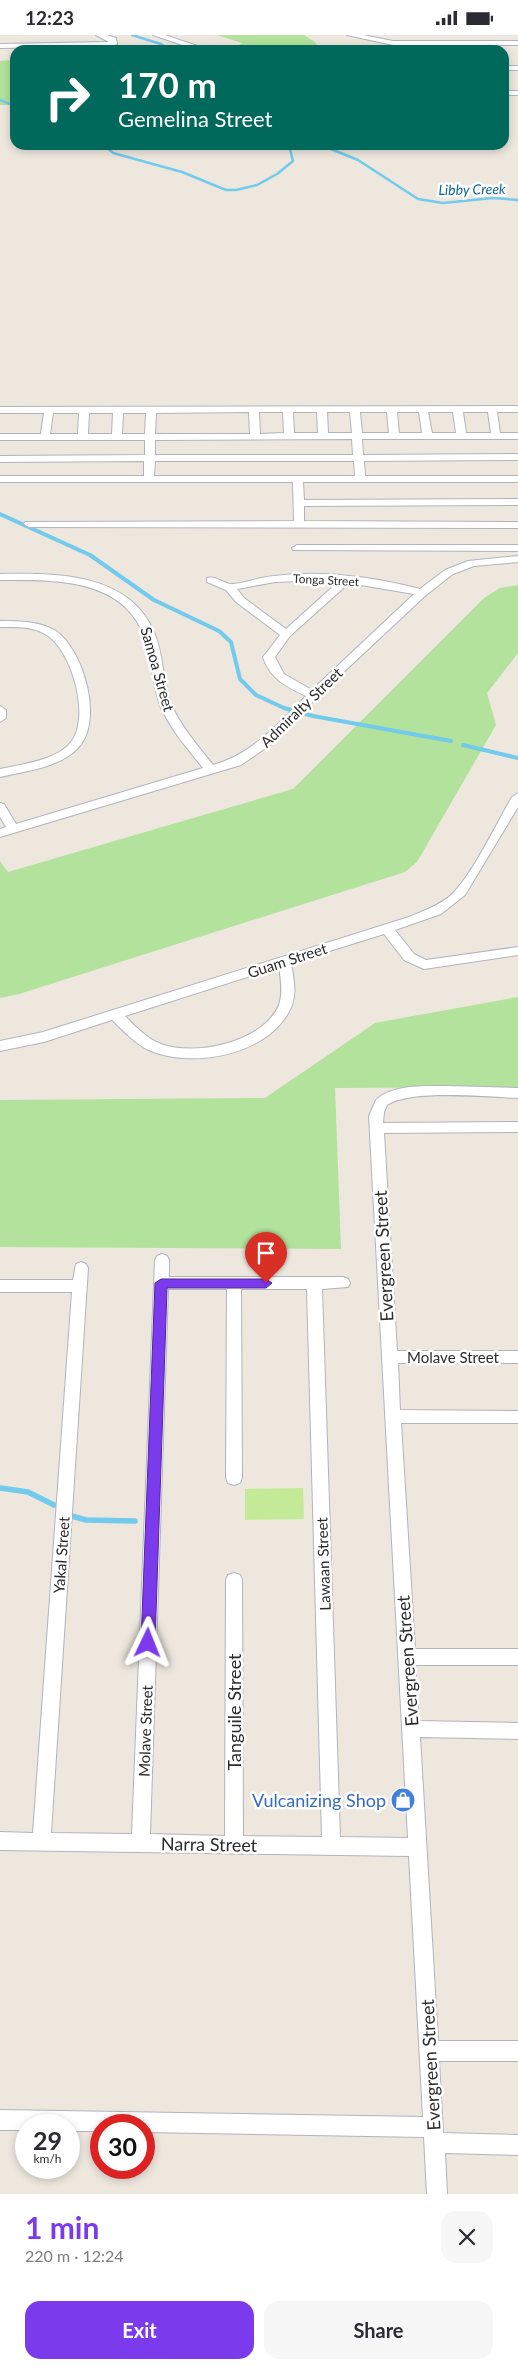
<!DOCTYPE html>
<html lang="en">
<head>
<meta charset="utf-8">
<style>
  :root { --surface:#fff; --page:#f7f7f7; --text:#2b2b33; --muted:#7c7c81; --accent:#7c3aed }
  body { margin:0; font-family:Lato,sans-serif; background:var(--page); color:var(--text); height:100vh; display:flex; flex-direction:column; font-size:19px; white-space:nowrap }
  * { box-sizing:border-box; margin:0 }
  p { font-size:16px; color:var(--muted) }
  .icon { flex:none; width:28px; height:28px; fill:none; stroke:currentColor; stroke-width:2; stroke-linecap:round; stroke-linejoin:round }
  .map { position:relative; height:2159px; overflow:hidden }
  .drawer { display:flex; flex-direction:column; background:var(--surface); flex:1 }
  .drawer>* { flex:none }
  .hud { position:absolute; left:10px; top:10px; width:499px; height:105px; border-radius:15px; box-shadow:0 2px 8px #0003; background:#00695c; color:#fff; overflow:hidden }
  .speed { position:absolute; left:15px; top:2079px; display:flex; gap:10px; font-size:25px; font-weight:700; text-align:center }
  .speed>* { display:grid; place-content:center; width:65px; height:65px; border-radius:50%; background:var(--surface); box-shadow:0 2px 8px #0003; line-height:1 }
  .speed small { font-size:12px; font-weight:400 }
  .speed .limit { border:8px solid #d22; background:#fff; color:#111 }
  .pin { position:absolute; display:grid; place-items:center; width:42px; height:42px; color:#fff; margin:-51px -21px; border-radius:50% 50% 50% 0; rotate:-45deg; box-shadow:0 0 5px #0007 }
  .pin .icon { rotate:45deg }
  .me { position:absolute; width:55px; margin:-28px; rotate:2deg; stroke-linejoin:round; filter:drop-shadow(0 0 4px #0008) }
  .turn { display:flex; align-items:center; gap:18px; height:105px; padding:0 25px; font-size:22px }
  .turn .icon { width:65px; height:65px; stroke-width:2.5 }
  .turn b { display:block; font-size:35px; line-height:42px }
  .round { display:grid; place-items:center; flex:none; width:52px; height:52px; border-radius:15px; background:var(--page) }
  .head { display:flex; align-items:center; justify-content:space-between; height:85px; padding:0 25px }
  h1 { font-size:30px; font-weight:700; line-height:38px; color:var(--accent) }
  .button { display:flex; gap:10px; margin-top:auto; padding:10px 25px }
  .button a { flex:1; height:58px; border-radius:15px; background:var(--accent); color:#fff; font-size:20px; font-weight:700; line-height:58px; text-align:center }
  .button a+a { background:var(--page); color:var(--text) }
  .status { display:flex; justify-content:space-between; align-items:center; height:35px; padding:0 25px; background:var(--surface); direction:ltr }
  .status svg { height:14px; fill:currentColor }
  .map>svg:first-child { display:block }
  .green { fill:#b2e29b }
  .pitch { fill:#c5ea97 }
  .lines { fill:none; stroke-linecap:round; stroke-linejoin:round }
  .stream-far2 { stroke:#72caed; stroke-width:2.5 }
  .stream-far1 { stroke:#72caed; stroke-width:4 }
  .stream { stroke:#72caed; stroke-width:5.5 }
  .minor-casing { stroke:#b1b4bf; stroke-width:2 }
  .minor { fill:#fff; fill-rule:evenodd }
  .route { fill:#7c3aed; stroke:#51269a }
  .labels { text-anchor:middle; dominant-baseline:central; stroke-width:5; stroke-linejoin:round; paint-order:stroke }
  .far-street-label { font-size:12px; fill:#2b2b2b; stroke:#fff }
  .far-water-label { font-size:14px; font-style:italic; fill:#0f689b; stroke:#fff }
  .street-label { font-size:15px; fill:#2b2b2b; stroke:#fff }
  .near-street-label { font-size:18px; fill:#2b2b2b; stroke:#fff }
  .near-shop-label { font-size:18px; fill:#366cbe; stroke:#fff; text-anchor:end }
</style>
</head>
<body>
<div class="status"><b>12:23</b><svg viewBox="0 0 49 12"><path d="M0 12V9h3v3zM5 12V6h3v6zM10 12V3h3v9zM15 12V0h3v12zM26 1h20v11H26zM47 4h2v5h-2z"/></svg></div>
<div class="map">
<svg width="518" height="2159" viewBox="0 0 518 2159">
  <rect width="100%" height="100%" fill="#ede7de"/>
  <!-- green -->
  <path class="green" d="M217,0H304L315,7L319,15H233L242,8Z
    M15,25V70H0V26Z
    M518,550V618L487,658L496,690L417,827L405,837L19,959L0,963V826L8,837L293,754L484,563L500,553Z
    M518,962V1052L335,1053L341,1214L0,1212V1065L265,1063L375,988Z"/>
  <!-- pitch -->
  <path class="pitch" d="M303,1453L304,1484L245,1485V1454Z"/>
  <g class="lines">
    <!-- stream-far2 -->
    <path class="stream-far2" d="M132,0L161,9L170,15
      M0,65L15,71
      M104,110L113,118L182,137L226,155H236L257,150L277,139L293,126L289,110
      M321,110L358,125L418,164L443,168L493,163L518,165"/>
    <!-- stream-far1 -->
    <path class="stream-far1" d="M0,479L90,520L154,565L219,596L231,607L240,644L256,660L284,673L313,681L451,706
      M463,710L518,723"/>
    <!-- stream -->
    <path class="stream" d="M0,1453L28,1457L54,1470
      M68,1480L86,1485L135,1486"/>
    <defs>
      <path id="minor" d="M96,0H107L116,3L117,9L113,11L0,13V9L109,7Z
        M153,0H165L209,15H197Z
        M347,0H363L393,6H518V10H393Z
        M504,31H518V35H504Z
        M504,56H518V60H504Z
        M518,371V377H497L500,398H518V404H362L363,420L518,419V425L364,426L365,441H518V447H303L304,465L518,464V470L304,471V486L518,487V493L29,492L24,489L25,487L294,486L293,447H0V441H144V426L0,427V421L145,420V405H0V399H41L44,378H0V372ZM249,377L250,399H155L156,378ZM259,377H283L284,398L260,399ZM293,377H317L318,398H294ZM327,377H350L352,398H328ZM360,377H387L389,398H362ZM397,377H419L422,398H399ZM428,377H453L456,398H432ZM463,377H488L491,398H466ZM53,378H79L78,399H50ZM89,378H113L112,399H88ZM123,378H146L145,399H122ZM352,404L353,420H155V405ZM155,426H354L355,441H154Z
        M297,510H518V516L293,515L292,513Z
        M518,521V527L474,531L453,539L426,560L317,662L273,708L241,730L0,802V794L6,792L0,782V768L4,769L16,789L203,733C187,713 170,694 160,670C151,646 153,619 142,596C118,542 50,545 0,545V539C54,538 129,537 154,597C164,620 162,647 172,671C182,693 198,711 213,730C252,719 278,689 306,661C287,652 270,644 263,622L280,600L236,567L226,555L207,547V543C217,540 224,550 233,549C246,548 260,542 274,541C323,535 373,542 420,554L445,535L468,526ZM300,546L338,547L286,594L244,563L237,554L275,547ZM349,548L414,559L312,655L284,639L275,622L290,601Z
        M0,586C18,586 40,586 56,596C84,616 104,686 78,713C59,733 25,736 0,742V734C22,729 56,726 71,707C91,682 72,614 45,599C32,591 15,592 0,592Z
        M0,671L6,675V683L0,687Z
        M518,758V772L465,860L441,879L395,895L414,919L426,925L518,912V920L424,934L404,925L384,899L291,928C293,941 297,957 292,970C273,1019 195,1034 151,1016C136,1010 124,996 112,985L44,1007L0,1016V1006L43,997L409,882C423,876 438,871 450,861C472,841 496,789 512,762ZM279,932C281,944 283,958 279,970C264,1007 195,1022 161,1009C147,1004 135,991 125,981Z
        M448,1051L518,1053V1063C487,1062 412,1054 387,1070L384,1077L383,1088L518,1087V1097L384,1098L397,1316H518V1328H398L400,1375L518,1376V1388H401L415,1614H518V1630H415L419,1686L518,1688V1704L420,1702L438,2006H518V2026H439L443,2098L518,2100V2120L445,2118L447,2159H427L424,2102L144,2097V2090H101V2096H69V2090H26V2095H0V2075L423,2082L409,1821L0,1815V1797L33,1798L72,1257H0V1245H73L76,1229L81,1227L86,1229L88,1233L51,1798L132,1799L155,1225L157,1221L162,1219L167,1221L169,1225V1242H343L348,1244L350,1248L348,1252L322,1254L340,1802L408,1803L369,1081L376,1065C392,1049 426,1051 448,1051ZM168,1254H227L226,1443L228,1448L234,1450L240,1448L242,1443L241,1254H307L322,1802L243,1801L242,1545L240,1540L234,1538L228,1540L226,1545L225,1801L150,1799Z"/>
    </defs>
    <!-- minor casing -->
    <use href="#minor" class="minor-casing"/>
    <!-- minor -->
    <use href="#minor" class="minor"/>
  </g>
  <!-- route -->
  <path class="route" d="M161,1244H266L272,1248L266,1253H167L155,1608L153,1612L148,1614L143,1612L141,1608L155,1248Z"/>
  <!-- icons -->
  <defs>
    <symbol id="shop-disc" viewBox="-11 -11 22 22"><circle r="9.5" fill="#3f7fe0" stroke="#fff"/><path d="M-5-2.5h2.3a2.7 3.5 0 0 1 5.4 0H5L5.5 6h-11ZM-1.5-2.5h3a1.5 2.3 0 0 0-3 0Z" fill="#fff"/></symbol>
  </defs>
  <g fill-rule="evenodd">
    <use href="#shop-disc" x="389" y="1751" width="28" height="28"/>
  </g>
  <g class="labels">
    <!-- far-street labels -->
    <g class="far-street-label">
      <text transform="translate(326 545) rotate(3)">Tonga Street</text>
    </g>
    <!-- far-water labels -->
    <g class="far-water-label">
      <text transform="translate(472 154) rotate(-1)">Libby Creek</text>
    </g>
    <!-- street labels -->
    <g class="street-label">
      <text transform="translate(158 634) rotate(74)">Samoa Street</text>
      <text transform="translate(301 672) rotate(-44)">Admiralty Street</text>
      <text transform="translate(287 925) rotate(-18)">Guam Street</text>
      <text x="453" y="1322">Molave Street</text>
      <text transform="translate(61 1520) rotate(-86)">Yakal Street</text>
      <text transform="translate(323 1529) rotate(-92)">Lawaan Street</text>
      <text transform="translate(145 1696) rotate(-88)">Molave Street</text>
    </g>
    <!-- near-street labels -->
    <g class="near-street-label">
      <text transform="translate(383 1221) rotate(-93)">Evergreen Street</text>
      <text transform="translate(407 1626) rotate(-94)">Evergreen Street</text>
      <text transform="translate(234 1677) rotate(-90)">Tanguile Street</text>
      <text transform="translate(209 1809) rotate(1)">Narra Street</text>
      <text transform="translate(430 2030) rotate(-93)">Evergreen Street</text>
    </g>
    <!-- near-shop labels -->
    <g class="near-shop-label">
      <text x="386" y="1765">Vulcanizing Shop</text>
    </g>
  </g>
</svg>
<div class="speed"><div>29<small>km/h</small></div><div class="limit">30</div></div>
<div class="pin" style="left:266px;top:1248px;background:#d93025"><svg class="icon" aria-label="arrive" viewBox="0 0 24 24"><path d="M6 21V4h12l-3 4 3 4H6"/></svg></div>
<svg class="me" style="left:148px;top:1608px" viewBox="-20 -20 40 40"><path d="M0-17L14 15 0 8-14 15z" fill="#7c3aed" stroke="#fff" stroke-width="4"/></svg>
<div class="hud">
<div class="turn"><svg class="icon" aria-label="right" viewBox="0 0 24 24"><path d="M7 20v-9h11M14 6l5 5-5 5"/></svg><div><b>170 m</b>Gemelina Street</div></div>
</div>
</div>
<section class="drawer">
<div class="head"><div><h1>1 min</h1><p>220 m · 12:24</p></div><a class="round"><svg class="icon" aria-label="close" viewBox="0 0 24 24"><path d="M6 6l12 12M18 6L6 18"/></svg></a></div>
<div class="button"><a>Exit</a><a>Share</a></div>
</section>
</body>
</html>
